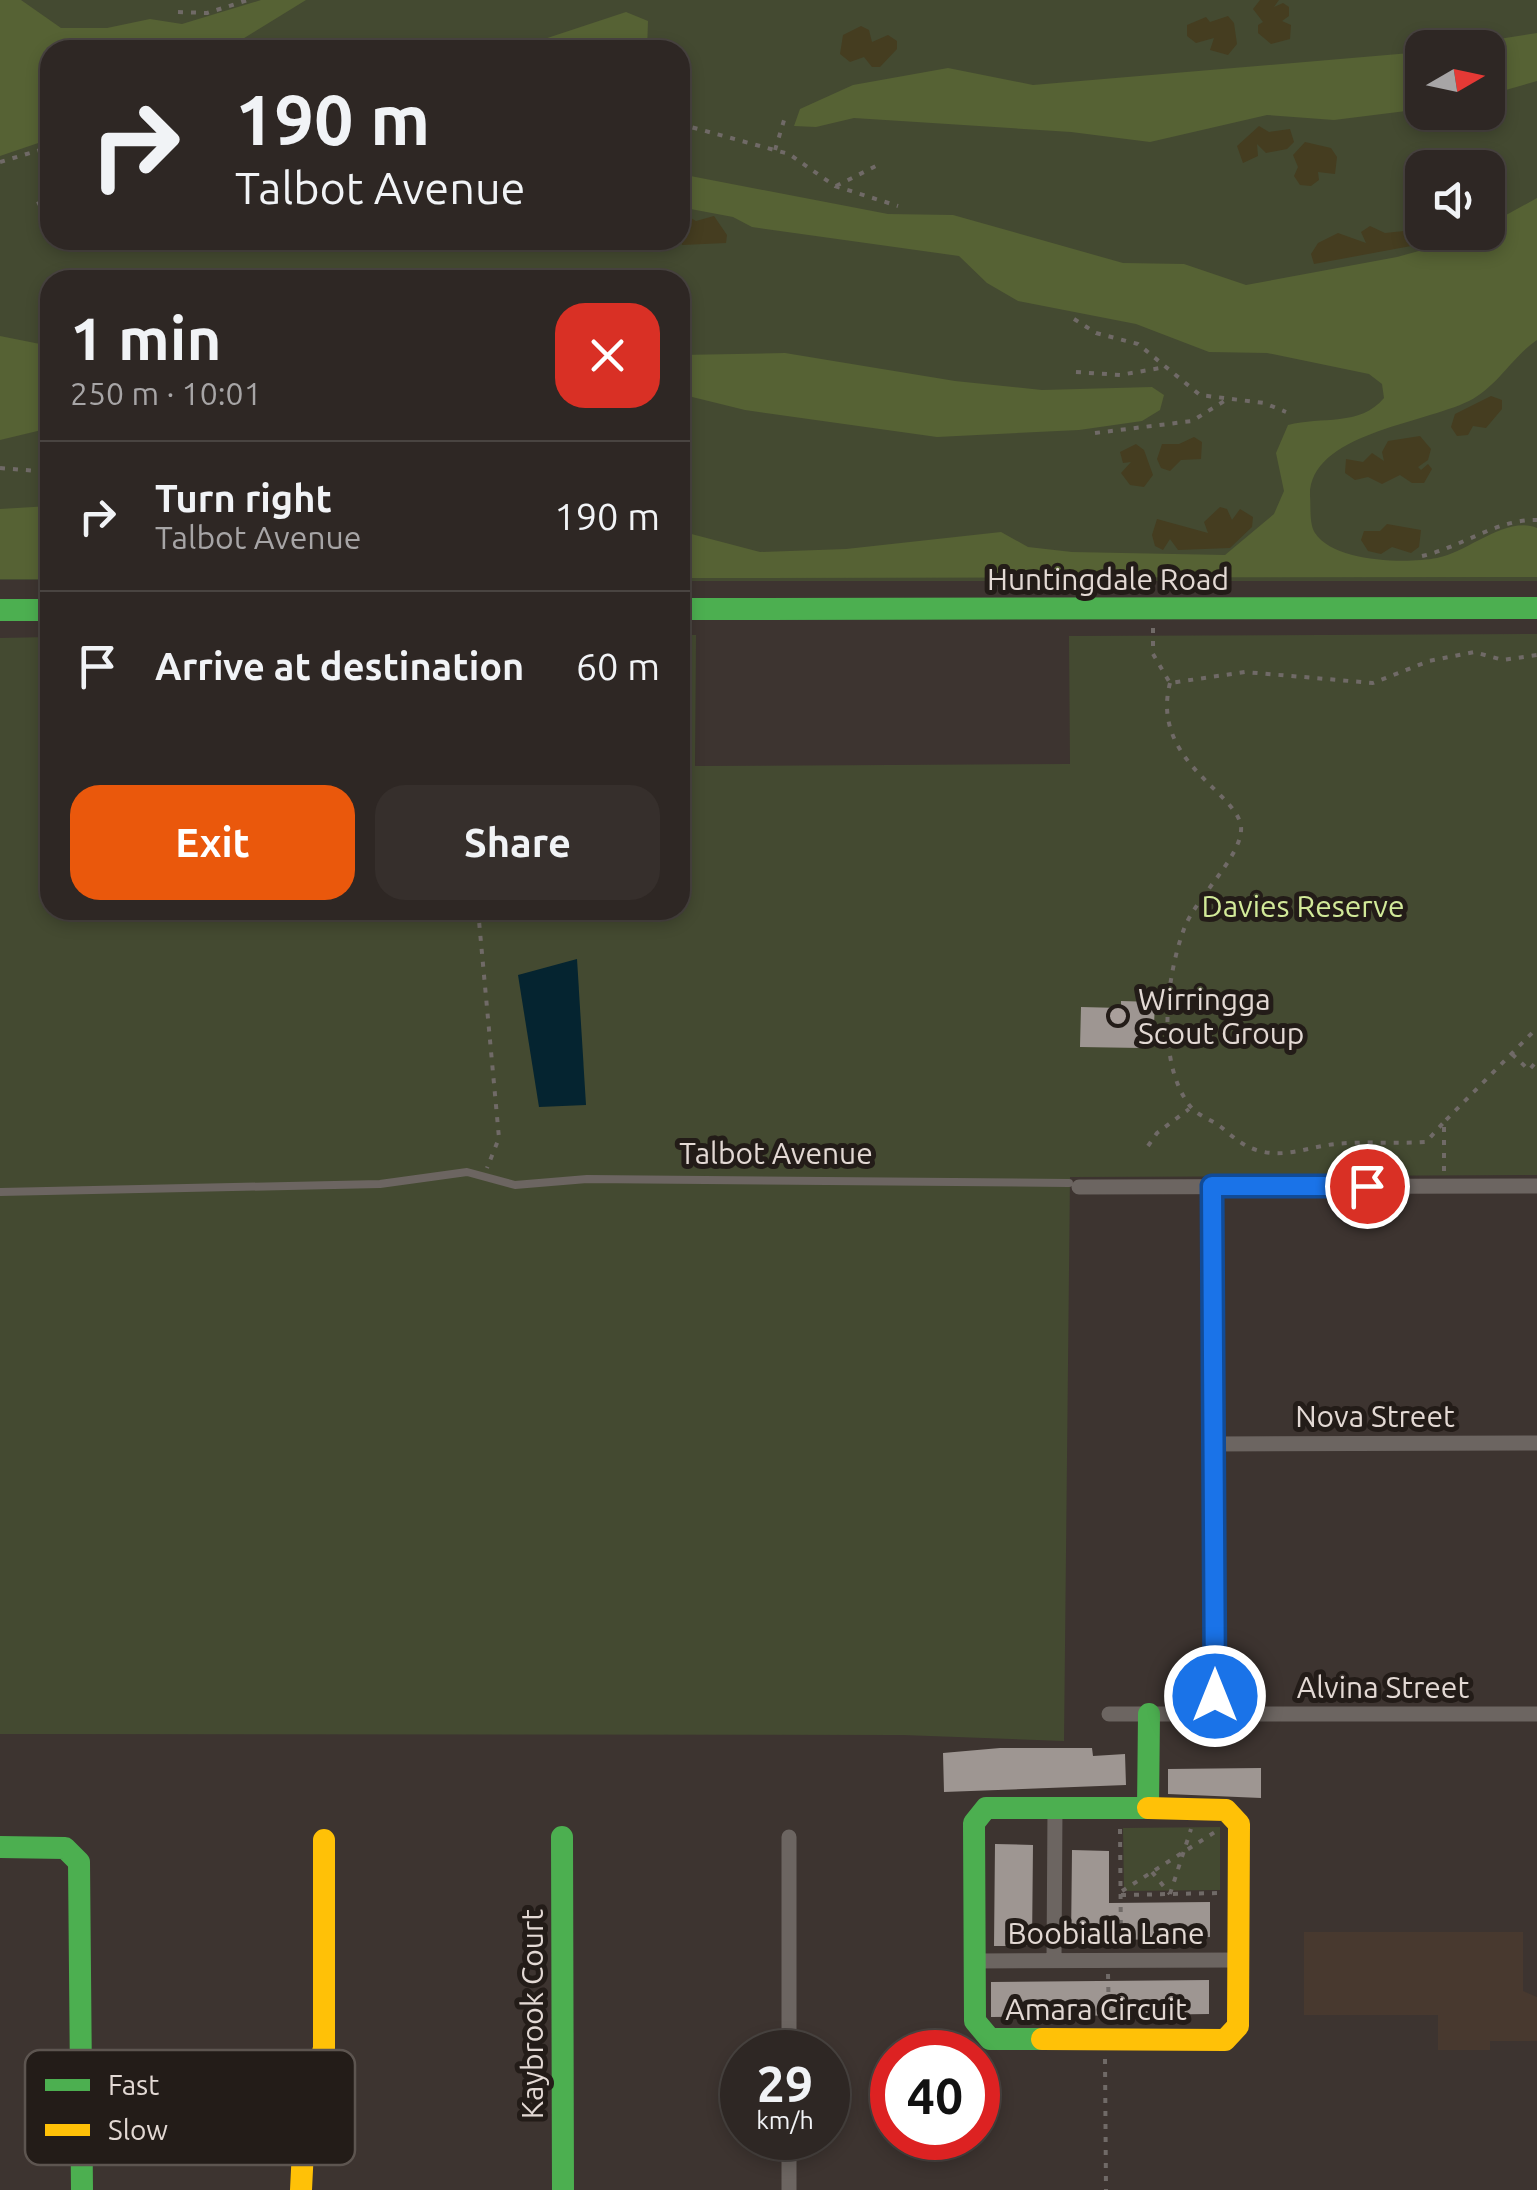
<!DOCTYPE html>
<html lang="en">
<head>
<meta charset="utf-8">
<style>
  :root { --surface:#2e2724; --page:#362f2c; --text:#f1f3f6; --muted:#a7a5a6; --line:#494441; --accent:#ea580c }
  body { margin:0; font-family:Ubuntu,sans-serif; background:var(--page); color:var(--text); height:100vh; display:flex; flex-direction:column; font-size:38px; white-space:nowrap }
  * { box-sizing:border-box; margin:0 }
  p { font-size:32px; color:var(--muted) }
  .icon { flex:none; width:55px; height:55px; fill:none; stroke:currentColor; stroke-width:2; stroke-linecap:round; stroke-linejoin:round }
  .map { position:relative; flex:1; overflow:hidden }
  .panel { position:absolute; left:40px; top:270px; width:650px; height:650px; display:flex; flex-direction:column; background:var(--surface); border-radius:30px; box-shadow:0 5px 15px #0003,0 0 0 2px var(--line) }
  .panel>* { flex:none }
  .banner { position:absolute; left:40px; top:40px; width:650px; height:210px; border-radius:30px; box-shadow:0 5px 15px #0003,0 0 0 2px var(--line); background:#2e2724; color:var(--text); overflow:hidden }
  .needle { width:65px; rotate:81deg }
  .tools { position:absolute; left:1405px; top:30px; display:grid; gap:20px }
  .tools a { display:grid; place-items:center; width:100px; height:100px; border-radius:20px; background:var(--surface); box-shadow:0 5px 15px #0003,0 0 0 2px var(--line); font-size:50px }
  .speed { position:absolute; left:720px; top:2030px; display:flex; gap:20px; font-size:50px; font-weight:700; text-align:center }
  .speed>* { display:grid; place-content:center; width:130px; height:130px; border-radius:50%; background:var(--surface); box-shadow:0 5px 15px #0003,0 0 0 2px var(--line); line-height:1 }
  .speed small { font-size:25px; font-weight:400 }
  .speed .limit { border:15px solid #d22; background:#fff; color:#111 }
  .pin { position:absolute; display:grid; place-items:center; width:85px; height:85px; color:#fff; margin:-42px; border:5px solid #fff; border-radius:50%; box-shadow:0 2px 10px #0007 }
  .me { position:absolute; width:110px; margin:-55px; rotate:0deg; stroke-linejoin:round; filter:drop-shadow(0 0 8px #0008) }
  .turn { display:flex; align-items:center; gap:35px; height:210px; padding:0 30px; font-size:45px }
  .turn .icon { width:130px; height:130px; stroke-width:2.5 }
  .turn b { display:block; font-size:70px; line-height:85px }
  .round { display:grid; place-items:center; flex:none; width:105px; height:105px; border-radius:30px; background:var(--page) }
  .summary { display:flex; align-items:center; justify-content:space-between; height:170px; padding:0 30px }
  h1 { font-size:60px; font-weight:700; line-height:75px }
  .primary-button { display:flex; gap:20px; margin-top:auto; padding:20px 30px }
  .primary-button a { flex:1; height:115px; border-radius:30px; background:var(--accent); color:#fff; font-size:40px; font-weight:700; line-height:115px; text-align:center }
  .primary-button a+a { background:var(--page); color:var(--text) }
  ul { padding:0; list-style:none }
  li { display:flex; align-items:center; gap:30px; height:150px; padding:0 30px; border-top:2px solid var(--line) }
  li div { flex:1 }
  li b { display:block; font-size:38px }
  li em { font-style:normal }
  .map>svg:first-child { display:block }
  .industrial { fill:#48392f }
  .green { fill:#444a31; fill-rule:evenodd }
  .forest { fill:#566234 }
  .sand { fill:#453d20 }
  .water { fill:#052430 }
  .building { fill:#9e9692 }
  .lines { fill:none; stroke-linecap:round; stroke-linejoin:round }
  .path { stroke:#706a67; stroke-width:4; stroke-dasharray:5 8; stroke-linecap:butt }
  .lane { stroke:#6c6561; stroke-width:8 }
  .street { stroke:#6c6561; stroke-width:15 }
  .fast { stroke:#4caf50; stroke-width:22 }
  .slow { stroke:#ffc107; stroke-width:22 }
  .route-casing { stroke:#114b97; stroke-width:25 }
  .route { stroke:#1a73e8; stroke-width:18 }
  .poi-dot { fill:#a99f9b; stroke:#231c18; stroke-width:4 }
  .labels { text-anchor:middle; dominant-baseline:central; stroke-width:10; stroke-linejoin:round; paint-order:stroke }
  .street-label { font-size:30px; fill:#e3d9d4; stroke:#231c18 }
  .park-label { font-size:30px; fill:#d2ea99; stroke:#231c18 }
  .poi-label { font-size:30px; fill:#e3d9d4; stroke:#231c18; text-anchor:start }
  .key { fill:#231c18; stroke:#5d5550; stroke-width:2.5 }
  .key-label { font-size:28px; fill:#e3d9d4 }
</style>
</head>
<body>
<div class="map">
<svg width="1537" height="2190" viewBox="0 0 1537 2190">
  <rect width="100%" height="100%" fill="#3d3430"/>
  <!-- industrial -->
  <path class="industrial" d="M1304,1932H1523V1991L1537,1997V2041H1490V2050H1438V2015H1304Z"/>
  <!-- green -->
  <path class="green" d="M0,0H1537V581H680V280H50V580H0ZM1422,48H1488V112H1422ZM50,50H680V240H50ZM1422,168H1488V232H1422Z
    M1537,634V1175L1070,1177L1064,1741L903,1735L0,1734V638L50,637V910H680V635H696L695,766L1070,764L1069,636Z
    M1220,1827V1890L1124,1891L1123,1828Z"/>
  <!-- forest -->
  <path class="forest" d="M0,0H21L61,28H107L150,19L182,24L261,0H306L241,40L236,50H50V139L0,156Z
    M626,12L648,21L647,50H511Z
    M1537,33V81L1488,95V48L1448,47Z
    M1422,52V109L1334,120L1267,115L1150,142L1071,132L854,118L816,127L794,126L800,109L853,85L948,68L1033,85Z
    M680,174L888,214L953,215L1123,263L1184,264L1246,285L1397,257L1488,232V225L1537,198V340C1512,357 1497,387 1469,401C1422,424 1309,434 1310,496C1311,507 1309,524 1315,533C1334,562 1405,564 1437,558C1467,553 1506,515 1537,528V577L680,578V531L760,552L846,549L1001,532L1028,547L1072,552L1225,555L1274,514L1284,491L1276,453L1288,425C1322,416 1360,427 1384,398L1382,384L1369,374L1267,353L1209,352L1136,324L1018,301L987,283L959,256L752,227L733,217L680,207Z
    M0,336L50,346V428L0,440Z
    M785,353L955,381L1042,390L1152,387L1164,395L1160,410L1142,421L1079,430L937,437L745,410L680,394V355Z
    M50,506V579H0V509Z"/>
  <!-- sand -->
  <path class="sand" d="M1260,0H1279L1274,7L1283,3L1289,7V16L1282,21L1291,25L1290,39L1271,44L1258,33V25L1263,22L1253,9Z
    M1228,16L1234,23L1237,44L1228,55L1210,50L1214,38L1196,43L1187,36V25L1206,17L1210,22Z
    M861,26L869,30L872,42L888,35L897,41V49L880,67H872L864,57L850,62L840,54L843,35Z
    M1259,126L1269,132L1290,129L1294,142L1287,149L1266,153L1257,144L1258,156L1243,163L1237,146Z
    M1305,142L1331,148L1337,157L1335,174L1318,172L1319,180L1311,186L1300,185L1294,176L1298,167L1293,155Z
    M680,212L696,221L714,216L727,235L726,243L682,245Z
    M1370,226L1385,233L1404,231L1411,246L1314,264L1311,254L1318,243L1338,233L1366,243L1361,232Z
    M1491,396L1502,400V409L1486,428L1473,426L1468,435L1457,436L1451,427L1455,414Z
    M1420,436L1431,449L1428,460L1418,467L1421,470L1428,464L1432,469L1424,483H1412L1400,475L1382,484L1368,477L1355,480L1345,473L1346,459L1363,462L1372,453L1384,461L1382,452L1388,441Z
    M1194,437L1202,442L1201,459L1181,460L1170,471L1161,468L1157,459L1162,444H1179Z
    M1136,444L1144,450L1153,475L1144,487L1130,485L1121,473L1131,462L1123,463L1120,452Z
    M1220,507L1227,509L1232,520L1240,509L1253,517L1252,527L1230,548L1178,550L1170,539L1163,550L1155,546L1152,535L1157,519L1208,533L1204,522Z
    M1387,524L1421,530L1419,547L1411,553L1392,547L1381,554L1368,551L1361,540L1364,531H1380Z"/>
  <!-- water -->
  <path class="water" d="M577,959L586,1105L539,1107L518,975Z"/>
  <!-- building -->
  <path class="building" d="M1121,1001L1155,1002L1154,1025H1141V1048L1080,1047L1081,1007L1121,1008Z
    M1000,1748H1092L1093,1756L1125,1754L1126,1785L944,1792L943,1753Z
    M1261,1768V1798L1168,1794V1769Z
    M995,1844L1033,1845L1032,1946H994Z
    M1072,1850L1109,1851V1903L1210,1902V1937L1071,1942Z
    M1209,1980V2014L991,2017V1982Z"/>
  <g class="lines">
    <!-- path -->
    <path class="path" d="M178,12L207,13L248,0
      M680,124L789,154L835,186L898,206
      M775,150L785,117
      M0,162L50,147
      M836,186L876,166
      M37,204L50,198
      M1074,319L1096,333L1138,344L1200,395L1264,403L1286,412
      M1076,372L1120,375L1166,367
      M1095,433L1192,421L1226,400
      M0,468L50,472
      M1422,556C1462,547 1497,519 1537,520
      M1153,628V654L1170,683L1245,672L1373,683L1429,661L1474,652L1503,660L1537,655
      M1170,683C1149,764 1245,795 1241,831C1239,859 1195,899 1184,929C1166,977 1156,1062 1190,1106C1198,1116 1212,1120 1221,1127C1233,1137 1244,1147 1260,1151C1285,1158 1309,1147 1335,1144C1365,1141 1396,1144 1426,1142L1444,1122
      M478,910L499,1138L487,1168
      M1512,1054L1529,1070L1537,1061
      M1148,1146L1157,1133L1189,1109
      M1444,1171V1122L1537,1028
      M1120,1829L1121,1945
      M1152,1872L1170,1894
      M1122,1891L1215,1832
      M1170,1894L1191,1829
      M1121,1895L1221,1893
      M1108,1974L1109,2020
      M1105,2059L1106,2190"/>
    <!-- lane -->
    <path class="lane" d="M0,1192L380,1184L467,1172L515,1185L587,1179L1069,1183"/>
    <!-- street -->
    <path class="street" d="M1079,1187L1537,1186
      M1213,1444L1537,1443
      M1109,1714H1537
      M1054,1960L1055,1808
      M975,1961L1238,1960
      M789,2052V1837
      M789,2190V2138"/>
    <!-- fast -->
    <path class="fast" d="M680,609L1537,608
      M0,610H50
      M1212,1187L1215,1714
      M562,1837L563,2190
      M0,1847L65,1848L79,1862L82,2190
      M1042,2039H990L975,2021L974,1823L986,1808H1148L1149,1714"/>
    <!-- slow -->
    <path class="slow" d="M1042,2039L1225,2040L1238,2026L1239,1824L1226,1810L1148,1808
      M301,2190L304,2129L324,2048V1840"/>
  </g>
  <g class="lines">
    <defs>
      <path id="route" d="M1215,1696L1212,1186H1367"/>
    </defs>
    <!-- route casing -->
    <use href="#route" class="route-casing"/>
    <!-- route -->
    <use href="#route" class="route"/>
  </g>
  <!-- markers -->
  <circle class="poi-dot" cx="1118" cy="1016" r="10"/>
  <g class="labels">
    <!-- street labels -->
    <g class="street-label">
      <text x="1108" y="579">Huntingdale Road</text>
      <text x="776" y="1153">Talbot Avenue</text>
      <text x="1375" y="1416">Nova Street</text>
      <text x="1383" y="1687">Alvina Street</text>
      <text x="1106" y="1933">Boobialla Lane</text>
      <text x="1096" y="2009">Amara Circuit</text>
      <text transform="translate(532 2014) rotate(-90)">Kaybrook Court</text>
    </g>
    <!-- park labels -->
    <g class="park-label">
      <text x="1303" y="906">Davies Reserve</text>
    </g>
    <!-- poi labels -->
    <g class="poi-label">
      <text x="1138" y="999">Wirringga<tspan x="1138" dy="34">Scout Group</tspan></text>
    </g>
  </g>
  <!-- legend -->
  <rect x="25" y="2050" width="330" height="115" rx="15" class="key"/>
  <rect x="45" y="2079" width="45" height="12" fill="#4caf50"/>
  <rect x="45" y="2124" width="45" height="12" fill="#ffc107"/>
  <g class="key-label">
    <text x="108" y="2095">Fast</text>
    <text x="108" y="2140">Slow</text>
  </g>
</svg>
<div class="tools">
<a><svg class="needle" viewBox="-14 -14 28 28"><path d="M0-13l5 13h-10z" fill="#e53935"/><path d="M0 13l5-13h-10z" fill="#a7a5a6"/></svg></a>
<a><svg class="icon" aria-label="sound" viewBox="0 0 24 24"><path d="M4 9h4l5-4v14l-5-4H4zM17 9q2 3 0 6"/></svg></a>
</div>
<div class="speed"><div>29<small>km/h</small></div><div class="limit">40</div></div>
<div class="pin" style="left:1367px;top:1186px;background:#d93025"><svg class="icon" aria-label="arrive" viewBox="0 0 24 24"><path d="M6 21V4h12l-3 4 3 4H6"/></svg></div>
<svg class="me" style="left:1215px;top:1696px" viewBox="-20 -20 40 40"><circle r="17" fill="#1a73e8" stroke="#fff" stroke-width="3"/><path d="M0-11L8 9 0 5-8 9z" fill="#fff"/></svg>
<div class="banner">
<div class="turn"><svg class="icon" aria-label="right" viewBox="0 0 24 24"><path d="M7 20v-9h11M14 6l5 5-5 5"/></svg><div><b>190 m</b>Talbot Avenue</div></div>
</div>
<section class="panel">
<div class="summary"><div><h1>1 min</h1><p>250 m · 10:01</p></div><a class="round" style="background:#d93025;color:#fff"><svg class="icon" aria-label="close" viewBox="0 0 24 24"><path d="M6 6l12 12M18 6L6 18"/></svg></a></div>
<ul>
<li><svg class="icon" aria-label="right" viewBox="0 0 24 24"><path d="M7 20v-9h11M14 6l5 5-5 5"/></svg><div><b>Turn right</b><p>Talbot Avenue</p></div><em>190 m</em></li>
<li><svg class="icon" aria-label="arrive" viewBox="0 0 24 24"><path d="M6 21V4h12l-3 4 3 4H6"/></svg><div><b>Arrive at destination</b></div><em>60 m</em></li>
</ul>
<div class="primary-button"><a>Exit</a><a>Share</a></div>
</section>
</div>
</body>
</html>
